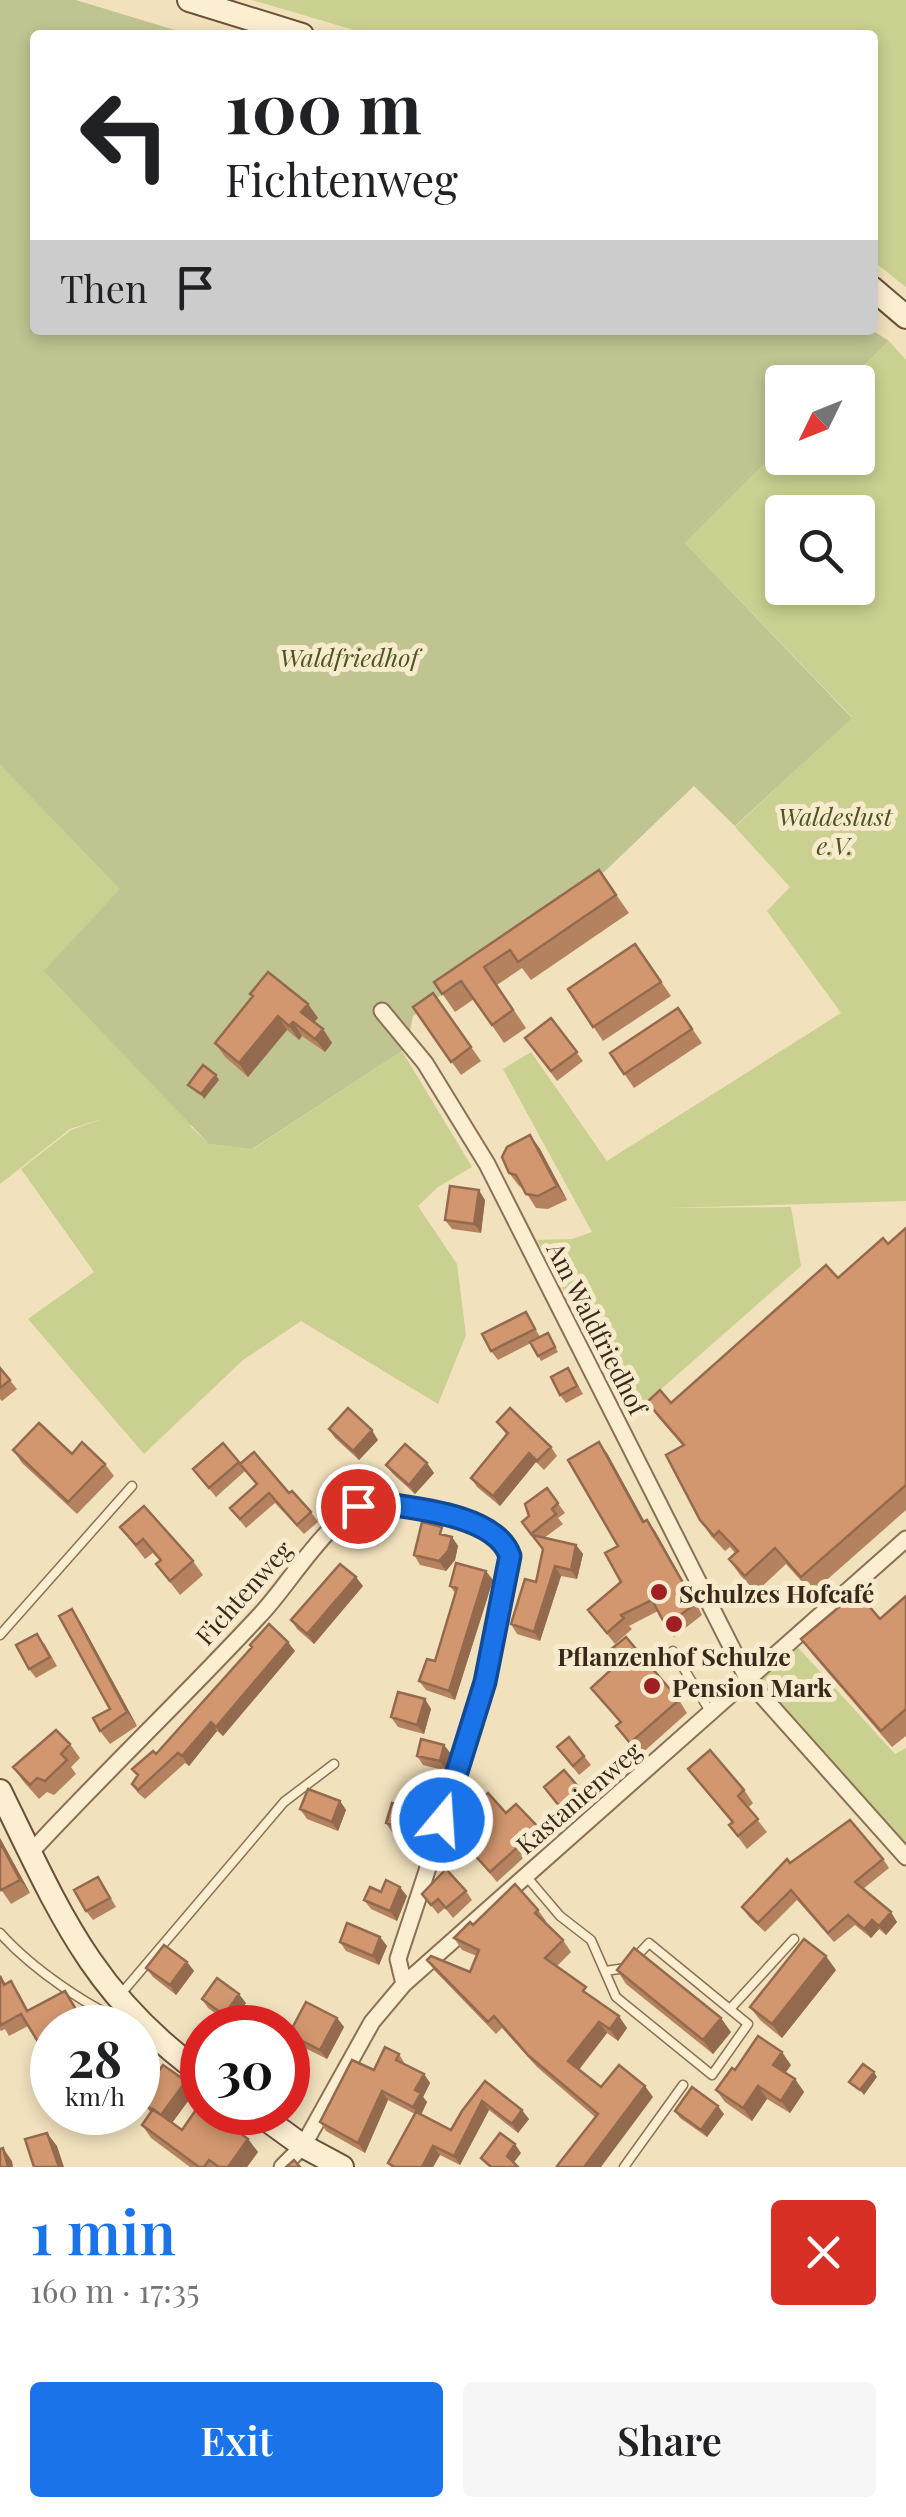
<!DOCTYPE html>
<html lang="en">
<head>
<meta charset="utf-8">
<style>
  :root { --surface:#fff; --page:#f6f6f6; --text:#202124; --muted:#757577; --accent:#1a73e8 }
  body { margin:0; font-family:"Playfair Display",serif; background:var(--page); color:var(--text); height:100vh; display:flex; flex-direction:column; font-size:38px; white-space:nowrap }
  * { box-sizing:border-box; margin:0 }
  p { font-size:32px; color:var(--muted) }
  .icon { flex:none; width:55px; height:55px; fill:none; stroke:currentColor; stroke-width:2; stroke-linecap:round; stroke-linejoin:round }
  .map { position:relative; height:2167px; overflow:hidden }
  .sheet { display:flex; flex-direction:column; background:var(--surface); flex:1 }
  .sheet>* { flex:none }
  .hud { position:absolute; left:30px; top:30px; width:848px; height:305px; border-radius:10px; box-shadow:0 5px 15px #0003; background:#fff; color:var(--text); overflow:hidden }
  .needle { width:65px; rotate:227deg }
  .buttons { position:absolute; left:765px; top:365px; display:grid; gap:20px }
  .buttons a { display:grid; place-items:center; width:110px; height:110px; border-radius:10px; background:var(--surface); box-shadow:0 5px 15px #0003; font-size:50px }
  .speed { position:absolute; left:30px; top:2005px; display:flex; gap:20px; font-size:50px; font-weight:700; text-align:center }
  .speed>* { display:grid; place-content:center; width:130px; height:130px; border-radius:50%; background:var(--surface); box-shadow:0 5px 15px #0003; line-height:1 }
  .speed small { font-size:25px; font-weight:400 }
  .speed .limit { border:15px solid #d22; background:#fff; color:#111 }
  .pin { position:absolute; display:grid; place-items:center; width:85px; height:85px; color:#fff; margin:-42px; border:5px solid #fff; border-radius:50%; box-shadow:0 2px 10px #0007 }
  .me { position:absolute; width:110px; margin:-55px; rotate:18deg; stroke-linejoin:round; filter:drop-shadow(0 0 8px #0008) }
  .turn { display:flex; align-items:center; gap:35px; height:210px; padding:0 30px; font-size:45px }
  .turn .icon { width:130px; height:130px; stroke-width:2.5 }
  .turn b { display:block; font-size:70px; line-height:85px }
  .then { display:flex; align-items:center; height:95px; padding:0 30px; background:#0003; gap:20px; font-size:38px }
  .round { display:grid; place-items:center; flex:none; width:105px; height:105px; border-radius:10px; background:var(--page) }
  .summary { display:flex; align-items:center; justify-content:space-between; height:170px; padding:0 30px }
  h1 { font-size:60px; font-weight:600; line-height:75px; color:var(--accent) }
  .button { display:flex; gap:20px; margin-top:auto; padding:20px 30px }
  .button a { flex:1; height:115px; border-radius:10px; background:var(--accent); color:#fff; font-size:40px; font-weight:600; line-height:115px; text-align:center }
  .button a+a { background:var(--page); color:var(--text) }
  .map>svg:first-child { display:block }
  .green { fill:#cad090; fill-rule:evenodd }
  .cemetery { fill:#bfc491 }
  .lines { fill:none; stroke-linecap:round; stroke-linejoin:round }
  .lane-casing { stroke:#8b7055; stroke-width:11 }
  .street-casing { stroke:#8b7055; stroke-width:19 }
  .secondary-casing { stroke:#6c5138; stroke-width:26 }
  .lane { stroke:#fceed1; stroke-width:8 }
  .street { stroke:#fceed1; stroke-width:15 }
  .secondary { stroke:#fceed1; stroke-width:22 }
  .wall { fill:#b5825f }
  .shaded-wall { fill:#946a4e }
  .building { fill:#d3976f; stroke:#946a4e; stroke-width:2.5 }
  .route-casing { stroke:#114b97; stroke-width:25 }
  .route { stroke:#1a73e8; stroke-width:18 }
  .poi-dot { fill:#9f2023; stroke:#f8ebcd; stroke-width:4 }
  .labels { text-anchor:middle; dominant-baseline:central; stroke-width:10; stroke-linejoin:round; paint-order:stroke }
  .park-label { font-size:25px; font-style:italic; fill:#4a571f; stroke:#f8ebcd }
  .street-label { font-size:25px; fill:#39291b; stroke:#f8ebcd }
  .poi-label { font-size:25px; font-weight:bold; fill:#39291b; stroke:#f8ebcd; text-anchor:start }
</style>
</head>
<body>
<div class="map">
<svg width="906" height="2167" viewBox="0 0 906 2167">
  <rect width="100%" height="100%" fill="#f1e1bd"/>
  <!-- green -->
  <path class="green" d="M252,0H906V287L873,261L872,35H371Z
    M889,341L906,360V1201L666,1208L791,1207L801,1266L643,1405L628,1413L537,1240L572,1239L592,1232L503,1069L531,1052L607,1161L841,1013L767,911L790,887L735,827L852,717L685,543L782,446V458H858V382H847ZM782,512H858V588H782Z
    M0,765L121,889L191,1127L209,1144L253,1149L402,1051L472,1167L438,1187L418,1206L457,1264L466,1335L438,1404L301,1321L243,1360L144,1454L28,1319L94,1272L21,1169L71,1130L105,1118L70,1129L0,1184Z
    M793,1642L895,1754L906,1748V1858L750,1680Z"/>
  <!-- cemetery -->
  <path class="cemetery" d="M0,0H76L191,35H35V330H872L889,341L847,382H782V446L685,543L852,718L735,826L694,786L602,874L413,1016L408,1041L402,1051L252,1149L209,1144L44,971L120,889L0,765Z"/>
  <g class="lines">
    <defs>
      <path id="lane" d="M0,1635L132,1486
        M673,1651L711,1713
        M526,1876L560,1916L591,1940L616,1997L712,2075L748,2024L649,1943L635,1958
        M0,1933C31,1968 91,2010 135,2026
        M605,1971L626,1968
        M120,1995L284,1802L334,1764
        M730,2009L794,1939
        M624,2167L683,2085"/>
      <path id="street" d="M382,1011L425,1063L487,1164L748,1680L906,1857
        M30,1853C105,1772 185,1696 260,1615C291,1583 329,1513 372,1502C406,1508 480,1514 502,1540C531,1574 416,1902 398,1959L404,1984
        M282,2167L303,2146L372,2022L404,1984L906,1539"/>
      <path id="secondary" d="M189,0L302,35
        M872,288L906,317
        M0,1791C58,1909 91,1994 202,2074
        M256,2112L303,2146L342,2167"/>
    </defs>
    <!-- lane casing -->
    <use href="#lane" class="lane-casing"/>
    <!-- street casing -->
    <use href="#street" class="street-casing"/>
    <!-- secondary casing -->
    <use href="#secondary" class="secondary-casing"/>
    <!-- lane -->
    <use href="#lane" class="lane"/>
    <!-- street -->
    <use href="#street" class="street"/>
    <!-- secondary -->
    <use href="#secondary" class="secondary"/>
  </g>
  <!-- wall -->
  <path class="wall" d="M599,870L629,913L531,980L522,968L497,985L526,1028L504,1043L474,999L455,1012L434,982Z
    M635,944L671,996L603,1041L568,989Z
    M433,993L481,1061L461,1075L413,1007Z
    M250,994L308,1004L318,1018L314,1022L323,1029L332,1043L325,1052L302,1036L299,1040L287,1030L248,1077L225,1057L215,1043L252,997Z
    M678,1008L702,1043L634,1088L610,1053Z
    M551,1018L583,1061L557,1081L525,1038Z
    M530,1135L540,1149L567,1200L548,1209L536,1208L523,1188L519,1186L509,1173Z
    M485,1200L481,1233L452,1229L445,1220Z
    M906,1228V1510L812,1593L786,1564L756,1592L740,1575L729,1559L735,1553L730,1547L725,1551L711,1536L700,1520L683,1446L658,1417L647,1402L671,1403L838,1278L888,1244Z
    M526,1312L540,1337L548,1333L558,1352L541,1361L531,1343L498,1360L491,1351Z
    M0,1368L17,1389L2,1401L0,1399Z
    M573,1376L583,1394L566,1403L560,1395Z
    M497,1422L551,1447L557,1456L544,1470L536,1462L500,1506L477,1487L471,1478L506,1434Z
    M329,1429L378,1440L359,1460L335,1438Z
    M223,1443L240,1464L289,1493L311,1512L318,1522L304,1534L275,1503L246,1528L230,1508L257,1485L245,1471L216,1497L193,1469Z
    M13,1450L72,1454L105,1464L114,1476L77,1514L22,1463Z
    M607,1453L644,1522L647,1520L655,1531L702,1615L674,1637L658,1611L629,1626L632,1629L615,1644L588,1610L621,1582L618,1546Z
    M427,1463L434,1473L415,1494L393,1474L386,1465Z
    M547,1488L565,1513L558,1518L563,1524L544,1538L576,1545L583,1554L577,1579L561,1576L540,1641L517,1634L511,1624L536,1582L543,1550L522,1522L529,1516Z
    M120,1527L193,1561L203,1575L180,1595L156,1564L160,1561L153,1553L145,1559Z
    M452,1537L458,1546L455,1560L446,1571L420,1565L414,1555Z
    M493,1580L455,1700L426,1690L419,1681L435,1661L456,1594L450,1586Z
    M363,1586L314,1644L297,1629L291,1620Z
    M906,1596V1736L892,1747L813,1655L801,1639L880,1619Z
    M72,1609L81,1623L137,1726L110,1744L100,1731L110,1709Z
    M44,1643L57,1666L36,1678L29,1669Z
    M295,1651L223,1736L217,1731L189,1766L185,1763L145,1799L138,1793L132,1784L138,1776L132,1769L156,1754Z
    M603,1656L679,1700L687,1713L639,1756L616,1726L620,1723L591,1688L612,1669Z
    M425,1699L431,1709L424,1734L398,1727L391,1717Z
    M70,1744L80,1758L71,1767L76,1774L54,1795L47,1792L39,1799L23,1781L13,1767Z
    M444,1745L451,1754L447,1771L423,1765L417,1756Z
    M557,1747L584,1756L591,1765L579,1775Z
    M688,1769L744,1790L753,1803L748,1808L767,1832L747,1849L729,1825L732,1823Z
    M544,1787L580,1789L587,1799L567,1816Z
    M340,1801L346,1810L338,1831L307,1819L300,1809Z
    M506,1813L539,1828L545,1838L497,1882L472,1852L484,1841L463,1815Z
    M429,1822L423,1841L392,1832L386,1823Z
    M0,1838L30,1893L11,1904L0,1888Z
    M883,1859L889,1868L863,1889L897,1922L886,1935L879,1929L871,1938L855,1925L834,1942L797,1900L765,1932L749,1917L742,1907L790,1863Z
    M104,1886L116,1907L93,1920L86,1911Z
    M466,1891L472,1900L453,1918L445,1908L438,1914L422,1894Z
    M407,1896L397,1921L371,1909L364,1900Z
    M538,1910L546,1921L545,1923L563,1940L571,1952L556,1967L627,2028L618,2041L607,2033L579,2070L601,2087L653,2097L595,2117L537,2067L502,2028L496,2034L435,1971L427,1960L470,1972L477,1956L462,1950L454,1938L473,1925Z
    M380,1937L387,1946L379,1965L346,1951L340,1942Z
    M187,1962L194,1971L176,1995L153,1977L146,1968Z
    M617,1970L731,2032L713,2054L626,1984Z
    M836,1970L782,2038L760,2020L750,2007Z
    M0,1975L6,1984L19,1993L28,2010L65,1991L88,2028H52V2066L28,2026L9,2036L5,2029L1,2031L0,2030Z
    M202,1999L246,2003L230,2024L208,2008Z
    M337,2018L344,2027L327,2059L297,2044L302,2050L292,2071L288,2069V2037L294,2040L289,2034Z
    M399,2054L405,2064L424,2074L430,2083L423,2097L427,2102L421,2114L451,2130L485,2081L529,2119L518,2133L489,2110L460,2165L440,2155L433,2167H391L388,2163L415,2114L388,2100L365,2153L326,2131L320,2122L374,2070Z
    M791,2065L785,2073L795,2079L804,2092L790,2113L767,2099L752,2121L725,2102L716,2090L735,2070Z
    M147,2088L194,2093L172,2123L182,2130L248,2139L258,2152L247,2167H190L151,2138L142,2125L151,2113L145,2105L152,2095Z
    M675,2111L724,2114L707,2137L680,2118Z"/>
  <!-- shaded-wall -->
  <path class="shaded-wall" d="M308,1004L318,1018L311,1025L301,1012Z
    M278,1016L287,1030L248,1077L239,1063Z
    M293,1022L302,1036L299,1040L289,1026Z
    M323,1029L332,1043L325,1052L315,1039Z
    M216,1075L219,1080L204,1099L201,1094Z
    M530,1135L540,1149L567,1200L557,1186Z
    M479,1190L485,1200L481,1233L474,1224Z
    M372,1430L378,1440L359,1460L353,1451Z
    M599,1442L607,1453L651,1533L643,1522Z
    M529,1453L536,1462L500,1506L493,1496Z
    M427,1463L434,1473L415,1494L409,1485Z
    M647,1520L655,1531L702,1615L695,1604Z
    M452,1537L458,1546L455,1560L446,1571L439,1561Z
    M576,1545L583,1554L577,1579L571,1570Z
    M555,1566L561,1576L540,1641L534,1632Z
    M486,1571L493,1580L455,1700L449,1691Z
    M356,1577L363,1586L314,1644L307,1634Z
    M72,1609L81,1623L137,1726L127,1712Z
    M288,1642L295,1651L223,1736L216,1727Z
    M425,1699L431,1709L424,1734L417,1725Z
    M211,1722L217,1731L189,1766L182,1756Z
    M444,1745L451,1754L447,1771L440,1761Z
    M340,1801L346,1810L338,1831L332,1822Z
    M422,1812L429,1822L423,1841L416,1832Z
    M0,1838L30,1893L20,1880L0,1842Z
    M400,1887L407,1896L397,1921L390,1911Z
    M891,1912L897,1922L886,1935L879,1926Z
    M872,1920L879,1929L871,1938L864,1929Z
    M380,1937L387,1946L379,1965L373,1956Z
    M826,1956L836,1970L782,2038L772,2024Z
    M187,1962L194,1971L176,1995L170,1985Z
    M239,1994L246,2003L230,2024L224,2015Z
    M619,2016L627,2028L618,2041L610,2029Z
    M337,2018L344,2027L327,2059L320,2050Z
    M721,2018L731,2032L713,2054L703,2040Z
    M599,2022L607,2033L576,2073L568,2061Z
    M295,2041L302,2050L292,2071L288,2065V2057Z
    M782,2052L791,2065L782,2078L773,2065Z
    M874,2072L877,2077L864,2095L860,2090Z
    M424,2074L430,2083L423,2097L427,2102L420,2117L413,2107L415,2090Z
    M795,2079L804,2092L790,2113L781,2101Z
    M186,2081L194,2093L169,2127L161,2115Z
    M645,2086L653,2097L601,2167H584Z
    M758,2086L767,2099L752,2121L743,2108Z
    M382,2091L388,2100L365,2153L358,2143Z
    M482,2101L489,2110L460,2165L454,2156Z
    M718,2106L724,2114L707,2137L701,2130Z
    M522,2110L529,2119L518,2133L512,2124Z
    M47,2133L57,2146L64,2167H59Z
    M248,2139L258,2152L247,2167H228Z
    M515,2144L521,2153L512,2165L507,2156Z
    M433,2146L440,2155L433,2167H422Z
    M3,2148L12,2161L13,2167H8Z"/>
  <!-- building -->
  <path class="building" d="M599,870L616,895L518,962L510,950L484,967L513,1010L492,1025L461,981L442,994L434,982Z
    M635,944L661,982L593,1027L568,989Z
    M268,972L308,1004L301,1012L323,1029L315,1039L293,1022L289,1026L278,1016L239,1063L215,1043L253,996L250,994Z
    M433,993L471,1047L451,1062L413,1007Z
    M678,1008L692,1029L624,1074L610,1053Z
    M551,1018L577,1052L551,1071L525,1038Z
    M203,1065L216,1075L201,1094L188,1085Z
    M530,1135L557,1186L538,1196L526,1194L516,1175L509,1173L502,1157L507,1147Z
    M450,1186L479,1190L474,1224L445,1220Z
    M906,1228V1485L801,1577L775,1548L745,1576L729,1559L738,1551L719,1531L714,1536L700,1520L666,1455L684,1445L647,1402L660,1390L671,1403L826,1265L838,1278L883,1238L888,1244Z
    M526,1312L535,1329L491,1351L482,1334Z
    M548,1333L555,1347L538,1356L530,1342Z
    M0,1368L10,1380L0,1388Z
    M568,1368L577,1386L560,1395L551,1377Z
    M348,1408L372,1430L353,1451L329,1429Z
    M510,1408L551,1447L537,1461L529,1453L493,1496L471,1478L508,1433L497,1422Z
    M39,1423L72,1454L82,1442L105,1464L68,1502L13,1450Z
    M599,1442L643,1522L647,1520L695,1604L666,1626L652,1600L621,1615L624,1618L607,1633L588,1610L621,1582L605,1553L618,1546L568,1460Z
    M223,1443L239,1462L209,1488L193,1469Z
    M405,1444L427,1463L409,1485L386,1465Z
    M254,1452L289,1493L292,1491L311,1512L297,1525L269,1493L240,1519L230,1508L257,1484L240,1464Z
    M547,1488L558,1503L552,1509L556,1514L531,1534L522,1522L529,1516L525,1504Z
    M144,1506L193,1561L170,1581L156,1564L161,1560L143,1539L136,1545L120,1527Z
    M422,1522L442,1527L440,1534L452,1537L448,1551L439,1561L414,1555Z
    M532,1535L576,1545L571,1570L555,1566L534,1632L511,1624L525,1579L536,1582L543,1549Z
    M456,1563L486,1571L449,1691L419,1681L427,1659L435,1661L457,1588L450,1586Z
    M340,1564L356,1577L307,1634L291,1620Z
    M857,1592L880,1619L906,1596V1709L881,1731L801,1639Z
    M72,1609L127,1712L100,1731L93,1718L110,1709L59,1616Z
    M269,1624L288,1642L216,1727L211,1722L182,1756L178,1753L138,1790L132,1784L138,1775L132,1769L153,1751L156,1754L252,1647L250,1645Z
    M37,1634L50,1657L29,1669L16,1645Z
    M626,1637L679,1700L630,1743L616,1726L621,1722L591,1688L613,1668L603,1656Z
    M398,1692L425,1699L417,1725L391,1717Z
    M56,1730L70,1744L61,1754L67,1760L45,1781L37,1778L30,1785L13,1767Z
    M569,1737L584,1756L573,1766L557,1747Z
    M421,1739L444,1745L440,1761L417,1756Z
    M710,1750L744,1790L738,1796L758,1819L738,1836L729,1825L733,1822L688,1769Z
    M564,1770L580,1789L560,1807L544,1787Z
    M308,1789L340,1801L332,1822L300,1809Z
    M488,1793L506,1813L516,1804L539,1828L490,1872L472,1852L485,1840L463,1815Z
    M392,1803L422,1812L416,1832L386,1823Z
    M850,1820L883,1859L855,1882L891,1912L879,1926L872,1920L864,1929L848,1915L828,1933L791,1890L758,1923L742,1907L787,1859L790,1863Z
    M0,1842L20,1880L1,1890L0,1888Z
    M446,1869L466,1891L446,1908L438,1899L431,1905L422,1894Z
    M98,1877L110,1898L86,1911L74,1890Z
    M386,1880L400,1887L390,1911L364,1900L370,1887L381,1892Z
    M515,1884L538,1910L535,1913L563,1940L545,1958L586,1987L583,1991L619,2016L610,2029L599,2022L568,2061L601,2087L619,2065L645,2086L584,2167H559L557,2166L598,2114L529,2056L494,2016L488,2022L427,1960L431,1956L470,1972L479,1950L454,1938L470,1922L473,1925Z
    M347,1923L380,1937L373,1956L340,1942Z
    M804,1939L826,1956L772,2024L750,2007Z
    M164,1945L187,1962L170,1985L146,1968Z
    M634,1948L721,2018L703,2040L617,1970Z
    M0,1976L4,1985L11,1981L27,2011L65,1991L87,2028H52V2062L51,2063L21,2014L1,2025L0,2022Z
    M217,1978L239,1994L224,2015L202,1999Z
    M306,2002L337,2018L320,2050L289,2034Z
    M758,2036L782,2052L773,2065L795,2079L781,2101L758,2086L743,2108L716,2090L732,2068L735,2070Z
    M288,2037L295,2041L288,2057Z
    M385,2047L399,2054L396,2060L424,2074L415,2090L421,2093L413,2107L382,2091L358,2143L320,2122L352,2060L374,2070Z
    M863,2064L874,2072L860,2090L849,2082Z
    M163,2065L186,2081L161,2115L145,2105L154,2093L147,2088Z
    M485,2081L522,2110L512,2124L482,2101L454,2156L433,2146L422,2167H395L388,2163L416,2112L451,2130L462,2111Z
    M692,2087L718,2106L701,2130L675,2111Z
    M200,2104L202,2106V2112H212L248,2139L228,2167H219L209,2160L204,2167H199L142,2125L153,2109L182,2130Z
    M47,2133L59,2167H34L25,2139Z
    M500,2133L515,2144L507,2156L518,2167H491L481,2158Z
    M3,2148L8,2167H0V2149Z
    M294,2160L300,2167H286Z"/>
  <g class="lines">
    <defs>
      <path id="route" d="M358,1506L372,1502C411,1508 496,1514 510,1556L485,1682L442,1820"/>
    </defs>
    <!-- route casing -->
    <use href="#route" class="route-casing"/>
    <!-- route -->
    <use href="#route" class="route"/>
  </g>
  <!-- markers -->
  <g class="poi-dot">
    <circle cx="659" cy="1592" r="10"/>
    <circle cx="674" cy="1624" r="10"/>
    <circle cx="652" cy="1686" r="10"/>
  </g>
  <g class="labels">
    <!-- park labels -->
    <g class="park-label">
      <text x="349" y="656">Waldfriedhof</text>
      <text x="835" y="815">Waldeslust<tspan x="835" dy="29">e.V.</tspan></text>
    </g>
    <!-- street labels -->
    <g class="street-label">
      <text transform="translate(598 1328) rotate(63)">Am Waldfriedhof</text>
      <text transform="translate(243 1592) rotate(-48)">Fichtenweg</text>
      <text transform="translate(578 1797) rotate(-41)">Kastanienweg</text>
    </g>
    <!-- poi labels -->
    <g class="poi-label">
      <text x="679" y="1592">Schulzes Hofcafé</text>
      <text x="674" y="1655" text-anchor="middle">Pflanzenhof Schulze</text>
      <text x="672" y="1686">Pension Mark</text>
    </g>
  </g>
</svg>
<div class="buttons">
<a><svg class="needle" viewBox="-14 -14 28 28"><path d="M0-13l5 13h-10z" fill="#e53935"/><path d="M0 13l5-13h-10z" fill="#757577"/></svg></a>
<a><svg class="icon" aria-label="search" viewBox="0 0 24 24"><circle cx="10" cy="10" r="6"/><path d="M15 15l6 6"/></svg></a>
</div>
<div class="speed"><div>28<small>km/h</small></div><div class="limit">30</div></div>
<div class="pin" style="left:358px;top:1506px;background:#d93025"><svg class="icon" aria-label="arrive" viewBox="0 0 24 24"><path d="M6 21V4h12l-3 4 3 4H6"/></svg></div>
<svg class="me" style="left:442px;top:1820px" viewBox="-20 -20 40 40"><circle r="17" fill="#1a73e8" stroke="#fff" stroke-width="3"/><path d="M0-11L8 9 0 5-8 9z" fill="#fff"/></svg>
<div class="hud">
<div class="turn"><svg class="icon" aria-label="left" viewBox="0 0 24 24"><path d="M17 20v-9H6M10 6l-5 5 5 5"/></svg><div><b>100 m</b>Fichtenweg</div></div>
<div class="then">Then<svg class="icon" aria-label="arrive" viewBox="0 0 24 24"><path d="M6 21V4h12l-3 4 3 4H6"/></svg></div>
</div>
</div>
<section class="sheet">
<div class="summary"><div><h1>1 min</h1><p>160 m · 17:35</p></div><a class="round" style="background:#d93025;color:#fff"><svg class="icon" aria-label="close" viewBox="0 0 24 24"><path d="M6 6l12 12M18 6L6 18"/></svg></a></div>
<div class="button"><a>Exit</a><a>Share</a></div>
</section>
</body>
</html>
